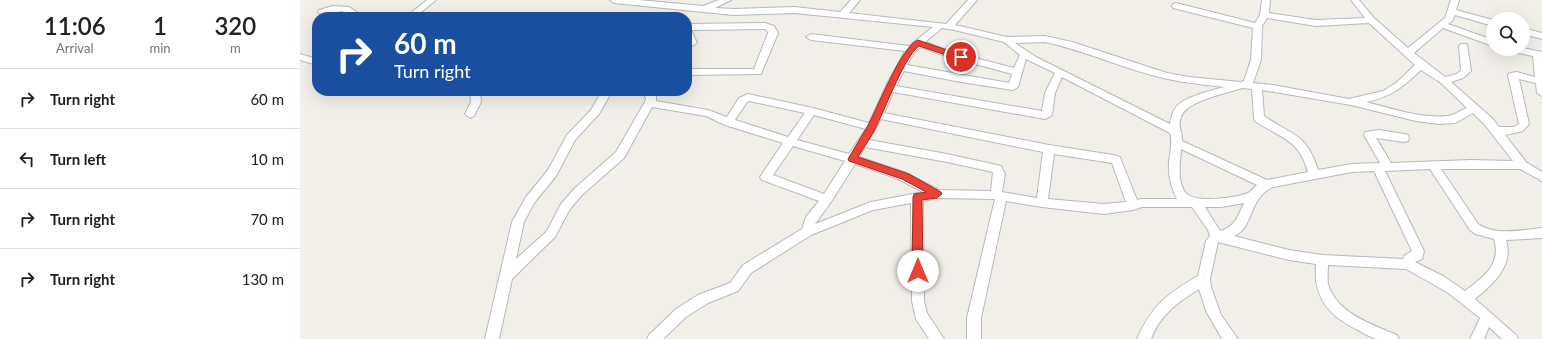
<!DOCTYPE html>
<html lang="en">
<head>
<meta charset="utf-8">
<style>
  :root { --surface:#fff; --page:#f2f2f2; --text:#202124; --muted:#757577; --line:#e0e0e0 }
  body { margin:0; font-family:Lato,sans-serif; background:var(--page); color:var(--text); height:100vh; display:flex; flex-direction:column; font-size:15px; white-space:nowrap }
  * { box-sizing:border-box; margin:0 }
  p { font-size:13px; color:var(--muted) }
  .icon { flex:none; width:22px; height:22px; fill:none; stroke:currentColor; stroke-width:2; stroke-linecap:round; stroke-linejoin:round }
  .map { position:relative; flex:1; overflow:hidden }
  .sheet { display:flex; flex-direction:column; background:var(--surface); width:300px }
  .sheet>* { flex:none }
  .banner { position:absolute; left:12px; top:12px; width:380px; height:84px; border-radius:16px; box-shadow:0 4px 16px #0002; background:#1a4fa0; color:#fff; overflow:hidden }
  .tools { position:absolute; left:1186px; top:12px; display:grid; gap:8px }
  .tools a { display:grid; place-items:center; width:44px; height:44px; border-radius:50%; background:var(--surface); box-shadow:0 4px 16px #0002; font-size:20px }
  .pin { position:absolute; display:grid; place-items:center; width:34px; height:34px; color:#fff; margin:-17px; border:2px solid #fff; border-radius:50%; box-shadow:0 1px 4px #0007 }
  .me { position:absolute; width:44px; margin:-22px; rotate:0deg; stroke-linejoin:round; filter:drop-shadow(0 0 3px #0008) }
  .turn { display:flex; align-items:center; gap:14px; height:84px; padding:0 16px; font-size:18px }
  .turn .icon { width:52px; height:52px; stroke-width:2.5 }
  .turn b { display:block; font-size:28px; line-height:34px }
  .eta { display:flex; justify-content:space-evenly; align-items:center; height:68px; text-align:center }
  .eta b { font-size:24px; font-weight:600; line-height:28px }
  ul { padding:0; list-style:none }
  li { display:flex; align-items:center; gap:12px; height:60px; padding:0 16px; border-top:1px solid var(--line) }
  li div { flex:1 }
  li b { display:block; font-size:15px }
  li em { font-style:normal }
  main { display:flex; flex:1; min-height:0 }
  .map>svg:first-child { display:block }
  .lines { fill:none; stroke-linecap:round; stroke-linejoin:round }
  .minor-casing { stroke:#b5b8bc; stroke-width:2 }
  .minor { fill:#fff; fill-rule:evenodd }
  .route { fill:#ea4335; stroke:#982c22 }
</style>
</head>
<body>
<main>
<section class="sheet">
<div class="eta">
<div><b>11:06</b><p>Arrival</p></div>
<div><b>1</b><p>min</p></div>
<div><b>320</b><p>m</p></div>
</div>
<ul>
<li><svg class="icon" aria-label="right" viewBox="0 0 24 24"><path d="M7 20v-9h11M14 6l5 5-5 5"/></svg><div><b>Turn right</b></div><em>60 m</em></li>
<li><svg class="icon" aria-label="left" viewBox="0 0 24 24"><path d="M17 20v-9H6M10 6l-5 5 5 5"/></svg><div><b>Turn left</b></div><em>10 m</em></li>
<li><svg class="icon" aria-label="right" viewBox="0 0 24 24"><path d="M7 20v-9h11M14 6l5 5-5 5"/></svg><div><b>Turn right</b></div><em>70 m</em></li>
<li><svg class="icon" aria-label="right" viewBox="0 0 24 24"><path d="M7 20v-9h11M14 6l5 5-5 5"/></svg><div><b>Turn right</b></div><em>130 m</em></li>
</ul>
</section>
<div class="map">
<svg width="1242" height="339" viewBox="0 0 1242 339">
  <rect width="100%" height="100%" fill="#f1efe8"/>
  <g class="lines">
    <defs>
      <path id="minor" d="M127,0H136L115,17H106Z
        M310,0H339L403,6L419,0H431L415,8L433,9L495,7L540,12L551,0H560L549,13L646,24L668,0H677L655,25L707,37L745,36L772,42L867,73L889,77L941,82L944,81L951,60L953,28L873,8L872,6L873,4L876,3L955,23L960,15L962,0H970L969,13L1016,20L1065,18L1051,0H1059L1074,18L1108,48L1145,18L1151,0H1159L1156,10L1193,20V26L1155,15L1152,21L1148,24L1193,40V46L1143,28L1114,53L1145,77L1157,74L1161,70L1159,46L1161,44H1167L1171,71L1163,78L1151,82L1193,119L1199,127H1214L1219,124L1208,75L1210,73L1217,72L1235,77L1233,56L1208,51L1206,49L1223,48L1242,52V96L1237,93L1236,83L1219,79L1229,124L1223,131L1205,135L1226,162L1242,172V181L1220,169H1141L1178,224C1195,236 1222,230 1242,228V238L1206,240C1214,266 1193,284 1175,299L1216,335L1218,339H1202L1189,327L1184,339H1170L1180,318L1147,292L1106,269L1028,265C1028,272 1027,278 1028,284C1036,313 1073,325 1097,335L1099,339C1092,339 1084,339 1077,339C1071,338 1065,334 1060,331C1030,317 1013,299 1016,264L989,260L918,242L910,279L911,287L921,315L938,339H922L921,337L906,311L899,289C878,302 860,315 851,339H837C852,305 867,294 898,276L906,241L910,236L908,230L892,207H842L833,210L804,214L742,207L706,201L681,318V339H667V318L695,199L637,198L623,201L624,301L627,313L644,339H629L616,319L612,301L611,203L573,210L511,235L451,273L438,291L408,303L386,317L363,339H347L349,335L376,309L398,295L430,283L443,265L502,229L506,217L519,201L462,180L460,177L462,174L483,143L425,125L406,116L352,107L324,158L282,195L270,209L255,237L212,279L199,339H185L212,222L226,197L248,170L267,135L291,110L302,91H312L299,114L275,140L256,176L234,203L224,222L216,259L247,231L261,204L274,189L316,152L346,100L344,91H354L356,95V101L408,110L427,117L439,98L448,94L513,108L569,123L588,82L605,51L511,40L506,37L511,34L609,46L633,27L495,13L433,15L314,3ZM967,18L1016,26L1069,23L1115,65L1096,83L1083,91L1049,99L973,85L953,83L961,60L962,26ZM642,28L654,30L704,42L720,55L714,68L652,52L625,42ZM745,42C787,51 826,70 868,79C886,83 906,85 925,87C912,90 888,96 878,105C873,109 871,117 870,124L736,57L715,43ZM620,47L646,56L712,74L709,83L607,65L615,51ZM726,59L755,73L745,93L742,111L596,86L604,71L661,82L713,90L718,87ZM1121,70L1141,83L1167,108C1161,110 1153,116 1147,116C1122,119 1090,108 1066,102C1091,97 1103,87 1121,70ZM762,77L870,133C873,142 870,152 869,162C868,175 871,187 877,199H842L837,200L821,160L820,157L813,155L749,145L584,113L593,92L745,119L751,116L752,114L755,93ZM942,88L952,89L954,118L955,121C980,138 999,139 1008,172L967,180L882,141C883,133 877,127 881,117C886,101 927,93 942,88ZM962,90L1051,105L1116,121L1139,124L1155,123L1173,113L1185,125L1213,161L1171,160L1091,163L1076,138L1104,142L1108,141L1109,138L1108,135L1104,134L1079,130L1065,132L1064,135L1080,163L1052,164L1018,170C1006,132 992,136 964,116ZM449,101L505,113L488,137L435,120L447,102ZM514,115L566,129L549,154L497,140ZM581,119L743,152L737,198L702,192L705,174L701,166L647,154L569,140ZM493,146L545,161L524,194L473,175ZM565,147L647,162L693,172L691,191L639,190L604,172L559,157ZM881,149L957,185C954,187 951,192 948,193C936,198 893,204 885,192C877,181 880,162 881,149ZM754,154L812,163L826,202L804,204L748,199ZM555,164L596,178L623,192L571,202L515,224L531,202ZM1130,169L1170,230L1175,234L1194,239C1202,265 1183,277 1165,291L1143,276L1115,262L1122,259L1124,251L1085,171ZM1074,171L1112,251L1105,255L1103,259L1022,255L989,250L934,236C954,228 948,198 973,187L1052,172ZM944,203C938,216 935,227 920,231L905,207H921Z
        M33,6L49,7L64,17H54L42,11L22,15L18,12L19,10Z
        M465,23L474,26L478,33L461,74L387,75V69H454L468,33L467,30L464,29L391,30L397,43L387,49V24Z
        M1223,28L1242,33V39L1223,34Z
        M0,54L17,59V65L0,60Z
        M170,91H180L181,102L174,116L170,118L165,114L171,102Z"/>
    </defs>
    <!-- minor casing -->
    <use href="#minor" class="minor-casing"/>
    <!-- minor -->
    <use href="#minor" class="minor"/>
  </g>
  <!-- route -->
  <path class="route" d="M618,40L664,56L665,57L661,60L619,46C605,56 586,107 577,125C572,136 564,147 558,157L609,174L641,192L642,194L637,198L622,200L623,271L621,274L618,275L614,274L612,271L613,197L614,194L626,192L602,179L549,161L548,159C554,148 561,138 567,127C577,110 601,46 618,40Z"/>
</svg>
<div class="tools">
<a><svg class="icon" aria-label="search" viewBox="0 0 24 24"><circle cx="10" cy="10" r="6"/><path d="M15 15l6 6"/></svg></a>
</div>
<div class="pin" style="left:661px;top:57px;background:#d93025"><svg class="icon" aria-label="arrive" viewBox="0 0 24 24"><path d="M6 21V4h12l-3 4 3 4H6"/></svg></div>
<svg class="me" style="left:618px;top:271px" viewBox="-20 -20 40 40"><circle r="19" fill="#fff"/><path d="M0-13L10 11 0 6-10 11z" fill="#ea4335"/></svg>
<div class="banner">
<div class="turn"><svg class="icon" aria-label="right" viewBox="0 0 24 24"><path d="M7 20v-9h11M14 6l5 5-5 5"/></svg><div><b>60 m</b>Turn right</div></div>
</div>
</div>
</main>
</body>
</html>
